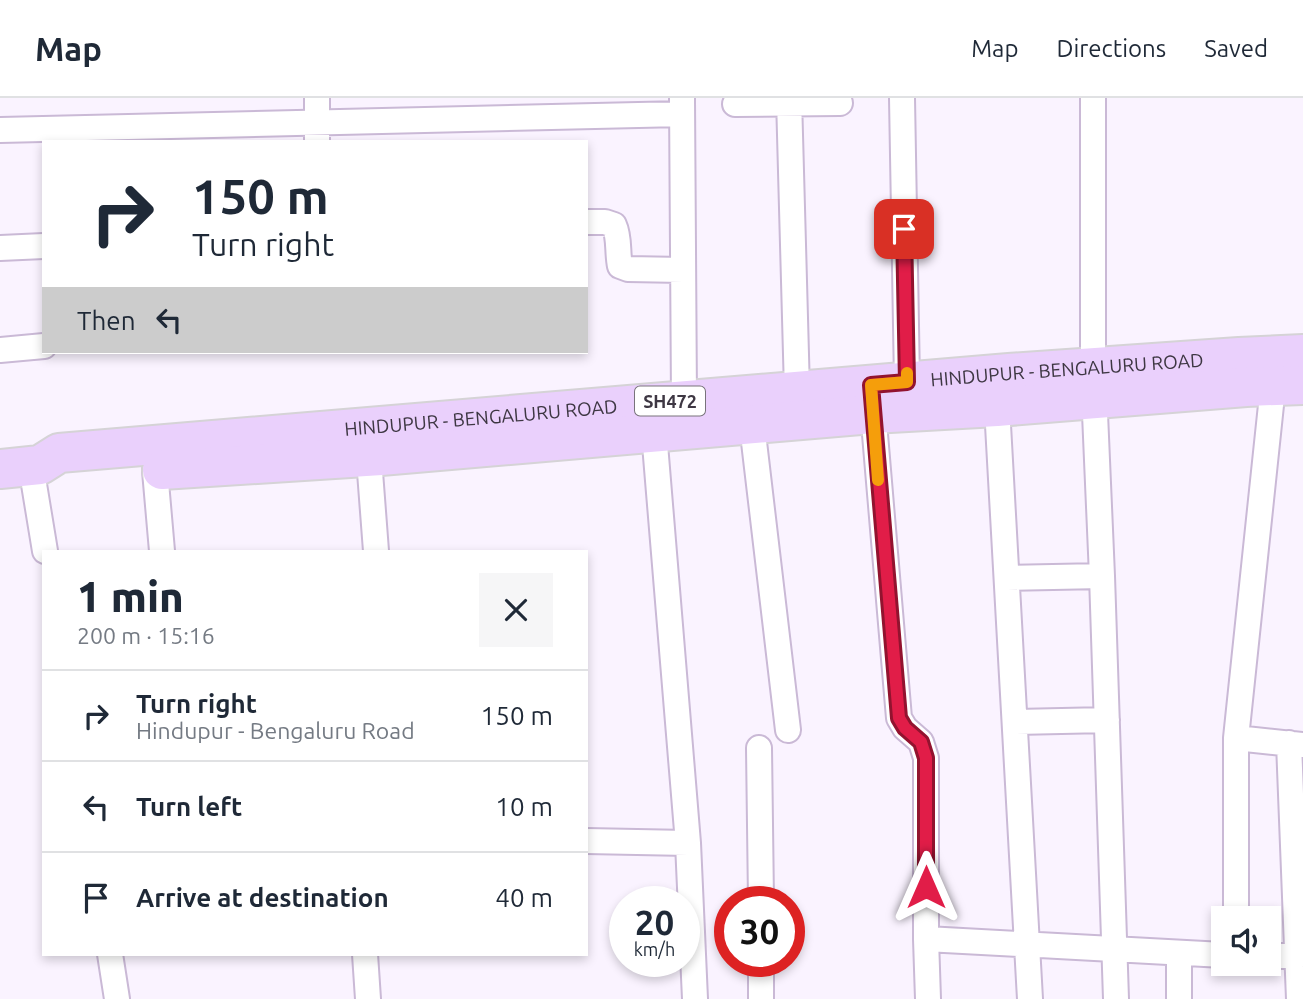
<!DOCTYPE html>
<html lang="en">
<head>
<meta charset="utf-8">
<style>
  :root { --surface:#fff; --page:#f6f6f7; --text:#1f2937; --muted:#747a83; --line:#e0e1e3 }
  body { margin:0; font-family:Ubuntu,sans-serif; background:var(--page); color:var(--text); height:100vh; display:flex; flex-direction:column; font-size:26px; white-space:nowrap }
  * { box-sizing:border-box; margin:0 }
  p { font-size:23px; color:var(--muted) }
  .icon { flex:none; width:38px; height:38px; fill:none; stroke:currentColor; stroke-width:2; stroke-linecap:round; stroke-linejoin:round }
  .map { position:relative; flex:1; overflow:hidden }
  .sheet { position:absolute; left:42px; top:452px; width:546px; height:406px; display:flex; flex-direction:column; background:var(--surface); border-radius:0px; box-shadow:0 4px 10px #0003 }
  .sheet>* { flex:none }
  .banner { position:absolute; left:42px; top:42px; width:546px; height:214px; border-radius:0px; box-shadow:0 4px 10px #0003; background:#fff; color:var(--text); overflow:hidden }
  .tools { position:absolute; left:1211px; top:808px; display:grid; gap:14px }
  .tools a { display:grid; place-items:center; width:70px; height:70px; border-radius:0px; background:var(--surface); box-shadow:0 4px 10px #0003; font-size:35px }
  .speed { position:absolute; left:609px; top:788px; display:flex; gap:14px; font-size:35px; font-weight:700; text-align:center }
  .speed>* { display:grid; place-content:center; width:91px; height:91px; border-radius:50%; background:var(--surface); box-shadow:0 4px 10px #0003; line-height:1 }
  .speed small { font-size:18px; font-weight:400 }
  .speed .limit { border:10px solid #d22; background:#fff; color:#111 }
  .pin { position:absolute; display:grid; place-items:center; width:60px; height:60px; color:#fff; margin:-30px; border-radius:14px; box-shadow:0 4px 10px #0006 }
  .me { position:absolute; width:77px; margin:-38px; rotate:0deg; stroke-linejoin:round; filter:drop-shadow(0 0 5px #0008) }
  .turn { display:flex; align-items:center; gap:24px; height:147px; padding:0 35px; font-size:32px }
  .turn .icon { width:91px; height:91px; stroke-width:2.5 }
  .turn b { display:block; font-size:49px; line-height:60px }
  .then { display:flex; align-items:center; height:66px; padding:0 35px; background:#0003; gap:14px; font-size:26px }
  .round { display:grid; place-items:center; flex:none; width:74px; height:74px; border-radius:0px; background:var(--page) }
  .headline { display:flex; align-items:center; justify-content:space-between; height:119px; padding:0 35px }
  h1 { font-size:42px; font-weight:800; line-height:52px }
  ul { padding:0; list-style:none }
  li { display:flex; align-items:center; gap:21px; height:91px; padding:0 35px; border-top:2px solid var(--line) }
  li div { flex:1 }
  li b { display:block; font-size:26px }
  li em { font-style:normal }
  header { display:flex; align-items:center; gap:42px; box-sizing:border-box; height:98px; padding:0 35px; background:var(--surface); border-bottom:2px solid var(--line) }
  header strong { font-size:33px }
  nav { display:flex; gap:38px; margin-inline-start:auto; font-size:24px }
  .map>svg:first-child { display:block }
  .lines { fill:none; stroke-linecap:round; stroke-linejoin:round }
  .minor-casing { stroke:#cab9d6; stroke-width:28 }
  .primary-casing { stroke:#d5d3d6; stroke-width:42 }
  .minor { stroke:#fff; stroke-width:24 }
  .primary { stroke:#ead0fc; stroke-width:38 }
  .route-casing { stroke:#92132f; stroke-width:18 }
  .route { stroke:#e11d48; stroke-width:12 }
  .slow { stroke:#f59e0b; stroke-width:12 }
  .labels { text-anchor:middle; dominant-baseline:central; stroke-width:6; stroke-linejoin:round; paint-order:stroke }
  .shield { fill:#fff; stroke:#78737b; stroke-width:2 }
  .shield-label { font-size:18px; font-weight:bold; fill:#3e3743 }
  .street-label { font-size:19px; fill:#3e3743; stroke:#fff }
</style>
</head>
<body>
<header>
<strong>Map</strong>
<nav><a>Map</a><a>Directions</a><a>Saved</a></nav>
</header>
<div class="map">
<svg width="1303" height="901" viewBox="0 0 1303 901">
  <rect width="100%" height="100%" fill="#faf3ff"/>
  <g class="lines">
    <defs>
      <path id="minor" d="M789,0L797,293
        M902,0L907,284
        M1093,0V269L1102,478L1116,901
        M682,1L684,302L686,315
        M735,6L840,5
        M0,32L682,16
        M317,44V0
        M586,124H605L614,127C620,140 617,154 620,168L628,171L683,172
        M0,150L44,148
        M0,252L44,248
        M872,301L899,620L905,630L921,644L926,660V841L928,901
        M997,309L1030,901
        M746,315L752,327L788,632
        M653,322L688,745L695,901
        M371,346L370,374L376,453
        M31,368L45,453
        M155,373L162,453
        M1007,480L1102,478
        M1015,624L1107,622
        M1236,640L1302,647
        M1289,645L1299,901
        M759,650L761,803
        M586,743L688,745
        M1236,821V640L1273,288
        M926,841L1223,857
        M110,856L117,901
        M365,856L368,901
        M1269,858H1297
        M761,901V863
        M1179,901V855"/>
      <g id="primary">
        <path id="s1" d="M0,371L40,367L59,355L1009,275L1239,259L1303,256"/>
        <path d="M162,372L381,358L872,316L997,309L1246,289L1303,287"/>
      </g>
    </defs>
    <!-- minor casing -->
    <use href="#minor" class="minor-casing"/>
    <!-- primary casing -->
    <use href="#primary" class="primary-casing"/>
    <!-- minor -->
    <use href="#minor" class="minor"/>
    <!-- primary -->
    <use href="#primary" class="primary"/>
  </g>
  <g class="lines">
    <defs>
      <path id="route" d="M904,131L907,284L871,287L899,620L905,630L921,644L926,660V789"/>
    </defs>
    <!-- route casing -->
    <use href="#route" class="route-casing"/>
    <!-- route -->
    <use href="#route" class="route"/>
    <!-- slow -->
    <path class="slow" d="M878,382L871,287L907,284V275"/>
  </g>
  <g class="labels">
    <!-- shield labels -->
    <rect class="shield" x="635" y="288.5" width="70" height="29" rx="5"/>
    <g class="shield-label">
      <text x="670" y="303">SH472</text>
    </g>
    <!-- street labels -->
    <g class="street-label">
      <text stroke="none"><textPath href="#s1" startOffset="1074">HINDUPUR - BENGALURU ROAD</textPath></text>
      <text stroke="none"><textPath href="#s1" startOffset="486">HINDUPUR - BENGALURU ROAD</textPath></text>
    </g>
  </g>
</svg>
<div class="tools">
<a><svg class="icon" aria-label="sound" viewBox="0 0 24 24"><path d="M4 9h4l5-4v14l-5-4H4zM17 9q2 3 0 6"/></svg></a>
</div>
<div class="speed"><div>20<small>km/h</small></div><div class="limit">30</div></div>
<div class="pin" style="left:904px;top:131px;background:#d93025"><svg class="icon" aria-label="arrive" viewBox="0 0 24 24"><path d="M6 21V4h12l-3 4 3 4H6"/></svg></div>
<svg class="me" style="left:926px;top:789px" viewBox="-20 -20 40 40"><path d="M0-17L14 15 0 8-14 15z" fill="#e11d48" stroke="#fff" stroke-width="4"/></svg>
<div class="banner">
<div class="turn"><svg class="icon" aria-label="right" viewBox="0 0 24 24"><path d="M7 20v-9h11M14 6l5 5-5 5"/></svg><div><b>150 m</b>Turn right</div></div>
<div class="then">Then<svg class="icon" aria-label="left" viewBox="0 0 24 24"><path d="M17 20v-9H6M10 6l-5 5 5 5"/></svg></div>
</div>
<section class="sheet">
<div class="headline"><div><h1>1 min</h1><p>200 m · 15:16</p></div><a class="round"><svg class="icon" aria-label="close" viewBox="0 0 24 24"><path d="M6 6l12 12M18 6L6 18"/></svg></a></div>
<ul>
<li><svg class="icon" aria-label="right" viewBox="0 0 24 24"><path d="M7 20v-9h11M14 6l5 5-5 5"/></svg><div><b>Turn right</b><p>Hindupur - Bengaluru Road</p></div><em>150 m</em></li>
<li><svg class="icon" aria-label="left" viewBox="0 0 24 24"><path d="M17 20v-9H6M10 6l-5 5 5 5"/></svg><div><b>Turn left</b></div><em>10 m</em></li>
<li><svg class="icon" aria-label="arrive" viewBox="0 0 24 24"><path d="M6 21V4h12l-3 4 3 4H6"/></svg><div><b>Arrive at destination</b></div><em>40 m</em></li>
</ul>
</section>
</div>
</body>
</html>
